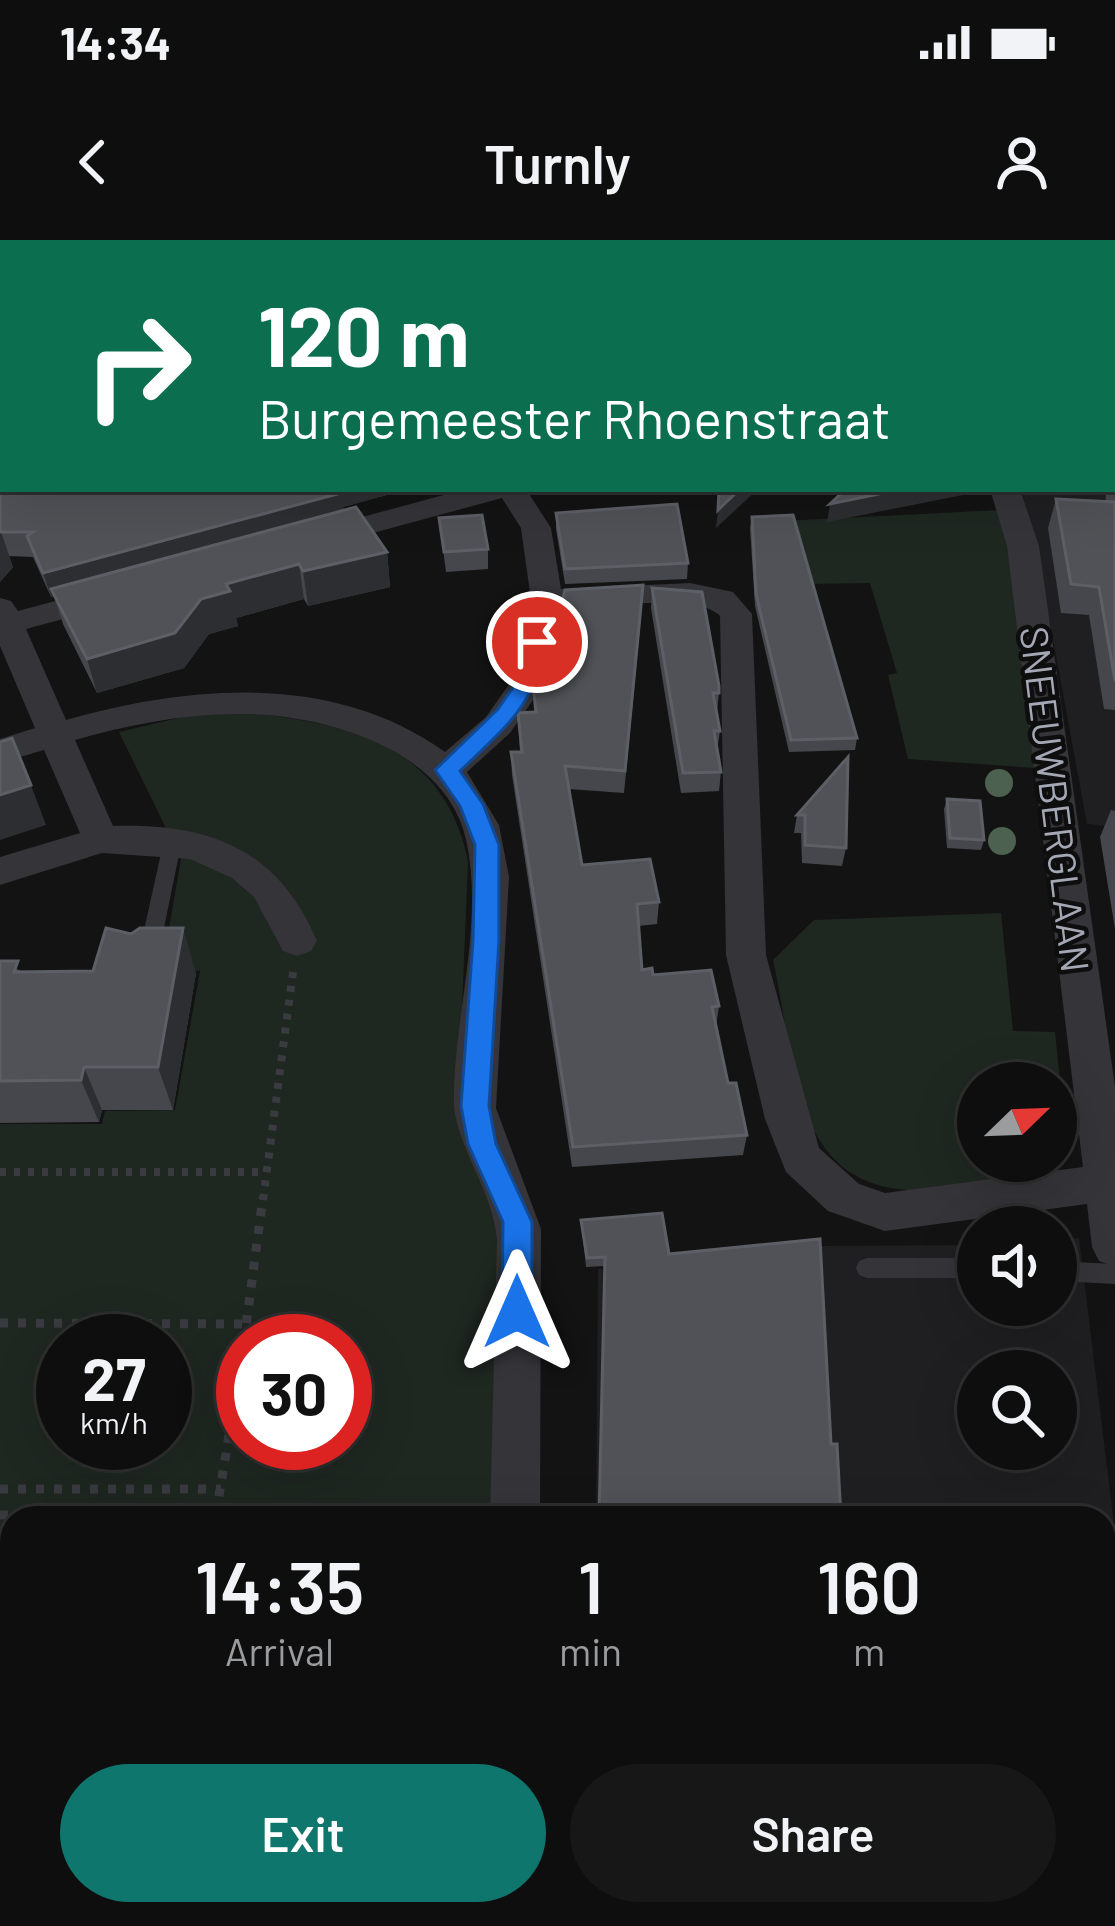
<!DOCTYPE html>
<html lang="en">
<head>
<meta charset="utf-8">
<style>
  :root { --surface:#0e0e0f; --page:#171718; --text:#f1f3f6; --muted:#9b9c9e; --line:#2e2e2f; --accent:#0f766e }
  body { margin:0; font-family:Barlow,sans-serif; background:var(--page); color:var(--text); height:100vh; display:flex; flex-direction:column; font-size:45px; white-space:nowrap }
  * { box-sizing:border-box; margin:0 }
  p { font-size:39px; color:var(--muted) }
  .icon { flex:none; width:66px; height:66px; fill:none; stroke:currentColor; stroke-width:2; stroke-linecap:round; stroke-linejoin:round }
  .map { position:relative; flex:1; overflow:hidden }
  .sheet { position:absolute; left:0px; top:1266px; width:1116px; height:420px; display:flex; flex-direction:column; background:var(--surface); border-radius:36px 36px 0 0; box-shadow:0 12px 48px #0002,0 0 0 3px var(--line) }
  .sheet>* { flex:none }
  .banner { position:absolute; left:0px; top:0px; width:1116px; height:252px; box-shadow:0 12px 48px #0002,0 0 0 3px var(--line); background:#0b6e4f; color:#fff; overflow:hidden }
  .needle { width:78px; rotate:67deg }
  .buttons { position:absolute; left:957px; top:822px; display:grid; gap:24px }
  .buttons a { display:grid; place-items:center; width:120px; height:120px; border-radius:50%; background:var(--surface); box-shadow:0 12px 48px #0002,0 0 0 3px var(--line); font-size:60px }
  .speed { position:absolute; left:36px; top:1074px; display:flex; gap:24px; font-size:60px; font-weight:700; text-align:center }
  .speed>* { display:grid; place-content:center; width:156px; height:156px; border-radius:50%; background:var(--surface); box-shadow:0 12px 48px #0002,0 0 0 3px var(--line); line-height:1 }
  .speed small { font-size:30px; font-weight:400 }
  .speed .limit { border:18px solid #d22; background:#fff; color:#111 }
  .pin { position:absolute; display:grid; place-items:center; width:102px; height:102px; color:#fff; margin:-51px; border:6px solid #fff; border-radius:50%; box-shadow:0 3px 12px #0007 }
  .me { position:absolute; width:132px; margin:-66px; rotate:0deg; stroke-linejoin:round; filter:drop-shadow(0 0 9px #0008) }
  .turn { display:flex; align-items:center; gap:42px; height:252px; padding:0 60px; font-size:54px }
  .turn .icon { width:156px; height:156px; stroke-width:2.5 }
  .turn b { display:block; font-size:84px; line-height:102px }
  .eta { display:flex; justify-content:space-evenly; align-items:center; height:204px; text-align:center }
  .eta b { font-size:72px; font-weight:600; line-height:84px }
  .button { display:flex; gap:24px; margin-top:auto; padding:24px 60px }
  .button a { flex:1; height:138px; border-radius:72px; background:var(--accent); color:#fff; font-size:48px; font-weight:600; line-height:138px; text-align:center }
  .button a+a { background:var(--page); color:var(--text) }
  .status { display:flex; justify-content:space-between; align-items:center; height:84px; padding:0 60px; background:var(--surface); direction:ltr }
  .status svg { height:33px; fill:currentColor }
  header { display:flex; justify-content:space-between; align-items:center; height:156px; padding:0 60px; background:var(--surface); font-size:54px; font-weight:600 }
  .map>svg:first-child { display:block }
  .built { fill:#1f1f21; fill-rule:evenodd }
  .green { fill:#1f2721; fill-rule:evenodd }
  .lines { fill:none; stroke-linecap:round; stroke-linejoin:round }
  .path-far1 { stroke:#3a3b40; stroke-width:8; stroke-dasharray:6 8; stroke-linecap:butt }
  .path { stroke:#3a3b40; stroke-width:9; stroke-dasharray:8 10; stroke-linecap:butt }
  .service { fill:#343439; fill-rule:evenodd }
  .minor { fill:#343439; fill-rule:evenodd }
  .tree { fill:#4d6150 }
  .wall { fill:#46474c }
  .shaded-wall { fill:#2d2e31 }
  .building { fill:#505257; stroke:#5d5f66; stroke-width:3 }
  .route { fill:#1a73e8; stroke:#114b97; stroke-width:3 }
  .labels { text-anchor:middle; dominant-baseline:central; stroke-width:9; stroke-linejoin:round; paint-order:stroke }
  .street-label { font-size:39px; fill:#a4a8b5; stroke:#0e0e0f }
</style>
</head>
<body>
<div class="status"><b>14:34</b><svg viewBox="0 0 49 12"><path d="M0 12V9h3v3zM5 12V6h3v6zM10 12V3h3v9zM15 12V0h3v12zM26 1h20v11H26zM47 4h2v5h-2z"/></svg></div>
<header><svg class="icon" aria-label="back" viewBox="0 0 24 24"><path d="M15 5l-7 7 7 7"/></svg>Turnly<svg class="icon" aria-label="person" viewBox="0 0 24 24"><circle cx="12" cy="8" r="4"/><path d="M4 21q1-7 8-7t8 7"/></svg></header>
<div class="map">
<svg width="1115" height="1686" viewBox="0 0 1115 1686">
  <rect width="100%" height="100%" fill="#131314"/>
  <!-- built -->
  <path class="built" d="M1021,249L1115,250V587L1087,584L1034,296Z
    M1079,998L1113,1276L1115,1376H1104V1278H596L598,1029L820,1006L978,1005V1065H1056V1000ZM978,1131H1056V1209H978Z"/>
  <!-- green -->
  <path class="green" d="M1000,270L1006,282L1035,528L908,519L888,435L897,433L870,343L810,344L760,282Z
    M239,472C344,482 444,502 468,621L458,868L505,988L503,1278H12V1674H493V1686H0V884H102L105,871L175,870L200,731L162,729L181,619L119,492L191,475ZM63,1101H165V1203H63ZM243,1101H345V1203H243Z
    M1001,673L1013,791L1055,792L1066,899L1056,919V843H978V921H1055L1053,925C1017,941 984,944 946,949C791,966 798,834 773,720L814,680Z
    M1104,1645H1115V1686H699V1674H1104Z"/>
  <g class="lines">
    <!-- path-far1 -->
    <path class="path-far1" d="M0,932H266
      M263,960L293,732"/>
    <!-- path -->
    <path class="path" d="M0,1083L247,1084
      M244,1101L263,957
      M0,1249H221
      M216,1274L243,1110
      M0,1275L216,1274
      M0,1474H12
      M166,1686L167,1674"/>
    <!-- service -->
    <path class="service" d="M173,593L182,600L158,717L148,725L138,717L164,600Z
      M867,1018H978V1038H867L859,1035L856,1028L859,1021Z
      M1056,1021L1115,1024V1044L1056,1041Z"/>
    <!-- minor -->
    <path class="minor" d="M466,249H526L551,288L561,349L690,343L733,352L752,374L766,715L819,908L859,944L885,953L1083,927L1007,306L990,249H1020L1039,306L1115,847V1027L1099,1021L1092,1007L1087,964L885,991L828,971L786,932L765,879L726,715L720,376C697,352 596,368 561,369L544,444L510,493L467,532L499,585L509,637L496,868L541,989L540,1278H490L497,1000C493,952 461,915 454,868C452,780 484,691 467,604C449,508 321,473 237,474C182,474 128,485 75,500L113,586C210,583 278,609 317,701L311,711L297,716L283,711L254,657L232,638L190,619L102,613L0,645V617L80,593L44,510L0,523V499L35,488L0,406V358L11,361L18,371L115,345L131,355L126,362L26,389L66,480C190,445 334,432 445,512L486,477L510,443L531,360L521,288L502,258L314,309L298,300L303,293Z
      M484,1674H542V1686H484Z"/>
  </g>
  <!-- trees -->
  <g class="tree">
    <circle cx="999" cy="543" r="14"/>
    <circle cx="1002" cy="601" r="14"/>
  </g>
  <!-- wall -->
  <path class="wall" d="M0,0H120L119,3H3V150H0Z
    M129,0H945L942,3H133Z
    M1080,0H1115V135H1113V3H1079Z
    M3,166V249H408L343,267L344,270L387,312L390,347L308,366L304,359L236,378L238,386L209,394L184,428L97,453L63,384L54,356L51,357L33,317L9,316L13,327L0,342Z
    M1114,221H1115V470L1104,469L1089,375L1061,373L1048,288L1056,259L1106,261L1105,249H1113Z
    M556,273L688,323L687,339L565,344L556,289Z
    M752,277L857,498L855,510L789,512L755,366L750,288Z
    M439,278L488,309V329L446,332Z
    M652,348L719,453L717,472L720,491L717,511L721,532L719,551L681,553L651,368Z
    M642,368L624,553L569,549L582,625L659,662L657,684L638,686L642,730L719,766L716,787L728,843L747,895L743,915L572,927L512,535L511,512H520L518,473L534,472L533,444L549,434V419L558,397V379Z
    M848,517L846,608L842,626L802,623L801,593H794L797,575Z
    M947,559L984,600L981,610L947,608L944,569Z
    M1111,570L1115,571V689L1100,597Z
    M0,721L23,732L196,733L173,870H102L99,882L0,883Z
    M581,980L669,1014L831,1204L605,1026L586,1027Z"/>
  <!-- shaded-wall -->
  <path class="shaded-wall" d="M922,0H945L942,3H919Z
    M336,249H408L343,267L345,277L51,349L54,356L51,357L43,333Z
    M740,249H758L716,288L718,270Z
    M903,249H964L963,255L827,282L830,264Z
    M0,289L13,327L0,342Z
    M387,312L390,347L308,366L303,331Z
    M299,324L304,359L236,378L238,386L209,394L184,428L97,453L87,419L226,344Z
    M31,545L46,585L0,600V555Z
    M183,688L196,733L173,870L158,827Z
    M84,827L102,870L99,882L81,840Z"/>
  <!-- building -->
  <path class="building" d="M0,0H106L105,3H3V126H0Z
    M156,0H521L511,1L510,3H161Z
    M597,0H922L919,3H597Z
    M1082,0H1115V110L1113,109V3H1082Z
    M3,166V249H339L341,253L43,333L27,296L33,292H1L0,289V173Z
    M719,249H740L718,270Z
    M846,249H903L830,264Z
    M1056,259L1115,262V441L1099,347L1071,344Z
    M677,264L688,323L565,329L556,273Z
    M356,267L387,312L303,331L299,324L226,344L230,351L201,359L175,393L87,419L51,349Z
    M482,275L488,309L444,312L439,278Z
    M793,275L857,498L791,500L756,354L752,277Z
    M643,345L625,531L565,526L582,625L650,619L659,662L637,664L642,730L652,728L653,735L711,730L719,766L712,767L728,843H736L747,895L573,907L511,512H522L518,473L536,472L533,444L540,434L551,433L549,419L554,397H560L558,379L565,350Z
    M652,348L702,352L719,446V453H713L720,491H714L721,532L683,533Z
    M12,498L31,545L0,555V502Z
    M848,517L846,608L805,605V575H797Z
    M947,559L980,561L984,600L950,598Z
    M106,688L131,694L140,688H183L158,827H84L81,840L0,841V721H18L14,732L93,731Z
    M662,973L669,1014L820,999L831,1204H837L841,1278H599L605,1017L587,1018L581,980Z"/>
  <!-- route -->
  <path class="route" d="M537,395L548,402C532,468 507,486 460,531L483,564L499,605V700L489,866L496,904L532,982V1072L528,1081L517,1085L506,1081L502,1072L503,982L468,904L461,866L473,700L475,605L460,566L435,530L498,469L516,443L526,402Z"/>
  <g class="labels">
    <!-- street labels -->
    <g class="street-label">
      <text transform="translate(1056 559) rotate(83)">SNEEUWBERGLAAN</text>
    </g>
  </g>
</svg>
<div class="buttons">
<a><svg class="needle" viewBox="-14 -14 28 28"><path d="M0-13l5 13h-10z" fill="#e53935"/><path d="M0 13l5-13h-10z" fill="#9b9c9e"/></svg></a>
<a><svg class="icon" aria-label="sound" viewBox="0 0 24 24"><path d="M4 9h4l5-4v14l-5-4H4zM17 9q2 3 0 6"/></svg></a>
<a><svg class="icon" aria-label="search" viewBox="0 0 24 24"><circle cx="10" cy="10" r="6"/><path d="M15 15l6 6"/></svg></a>
</div>
<div class="speed"><div>27<small>km/h</small></div><div class="limit">30</div></div>
<div class="pin" style="left:537px;top:402px;background:#d93025"><svg class="icon" aria-label="arrive" viewBox="0 0 24 24"><path d="M6 21V4h12l-3 4 3 4H6"/></svg></div>
<svg class="me" style="left:517px;top:1072px" viewBox="-20 -20 40 40"><path d="M0-17L14 15 0 8-14 15z" fill="#1a73e8" stroke="#fff" stroke-width="4"/></svg>
<div class="banner">
<div class="turn"><svg class="icon" aria-label="right" viewBox="0 0 24 24"><path d="M7 20v-9h11M14 6l5 5-5 5"/></svg><div><b>120 m</b>Burgemeester Rhoenstraat</div></div>
</div>
<section class="sheet">
<div class="eta">
<div><b>14:35</b><p>Arrival</p></div>
<div><b>1</b><p>min</p></div>
<div><b>160</b><p>m</p></div>
</div>
<div class="button"><a>Exit</a><a>Share</a></div>
</section>
</div>
</body>
</html>
